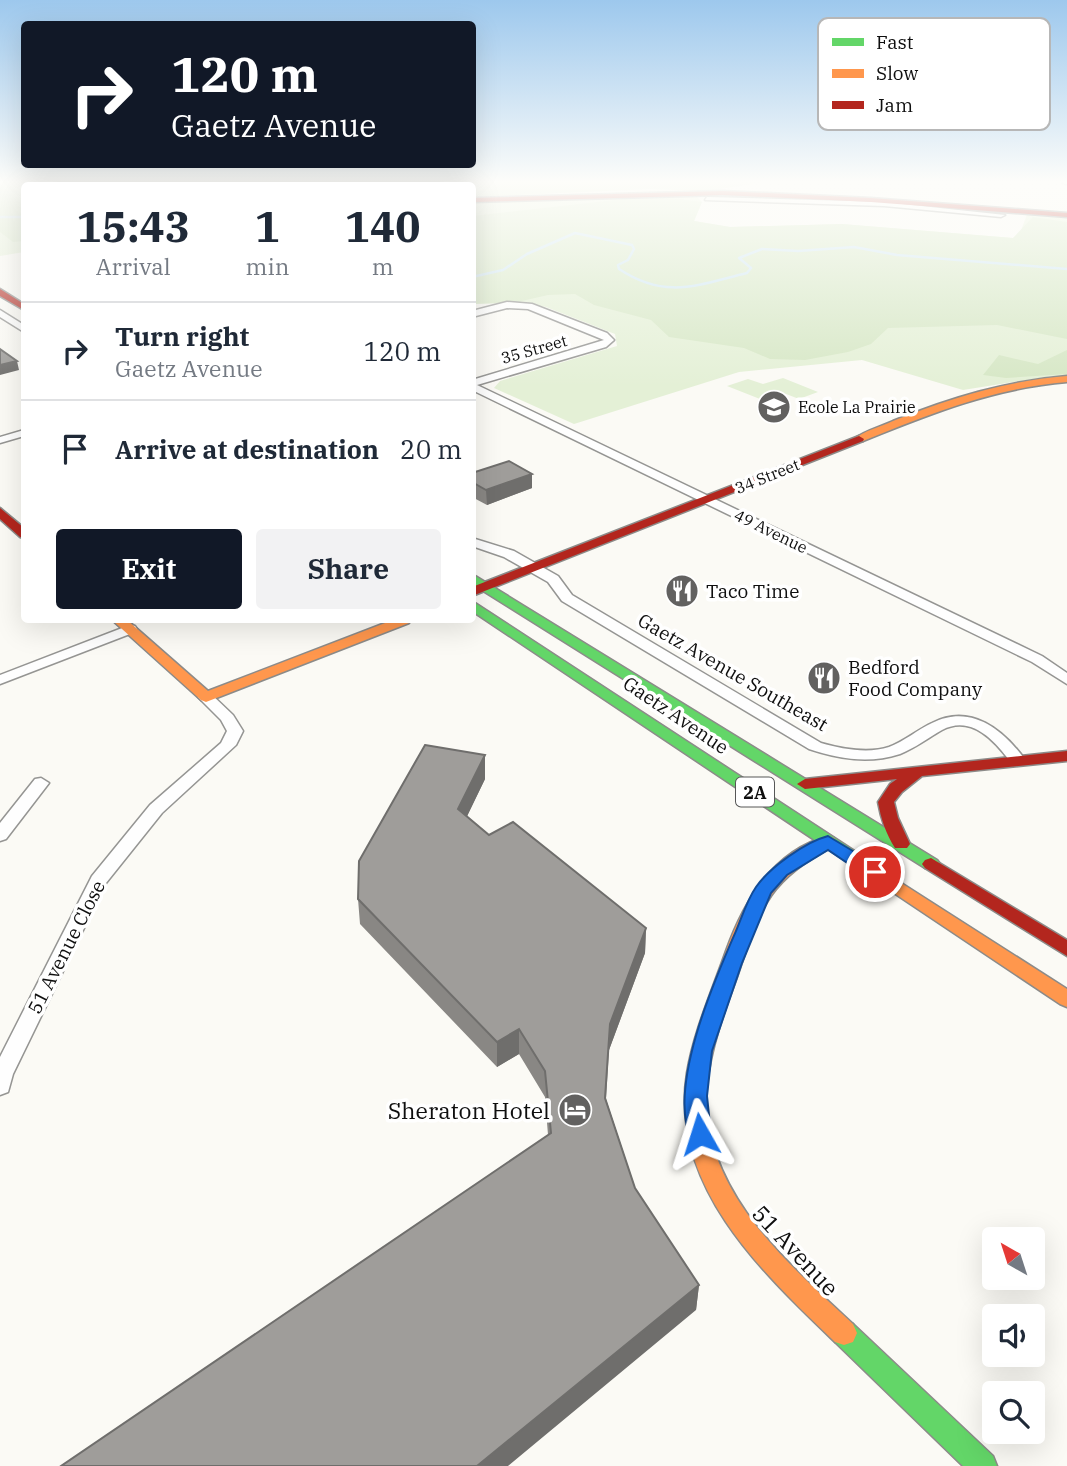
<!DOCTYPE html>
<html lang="en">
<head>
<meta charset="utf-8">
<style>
  :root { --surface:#fff; --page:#f2f2f3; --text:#1f2937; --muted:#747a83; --line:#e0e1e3; --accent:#111827 }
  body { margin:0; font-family:"IBM Plex Serif",serif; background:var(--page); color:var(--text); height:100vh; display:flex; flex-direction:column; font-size:26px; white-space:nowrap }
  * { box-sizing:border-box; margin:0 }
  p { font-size:23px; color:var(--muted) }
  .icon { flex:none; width:38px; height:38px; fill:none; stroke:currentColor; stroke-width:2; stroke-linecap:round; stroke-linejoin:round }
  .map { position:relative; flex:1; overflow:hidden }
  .side { position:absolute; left:21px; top:182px; width:455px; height:441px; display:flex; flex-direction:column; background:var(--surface); border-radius:7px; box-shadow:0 7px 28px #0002 }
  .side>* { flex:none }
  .banner { position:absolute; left:21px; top:21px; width:455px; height:147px; border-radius:7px; box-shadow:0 7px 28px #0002; background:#111827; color:#fff; overflow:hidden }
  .needle { width:46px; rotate:321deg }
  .tools { position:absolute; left:982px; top:1227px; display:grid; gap:14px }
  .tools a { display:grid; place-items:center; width:63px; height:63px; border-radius:7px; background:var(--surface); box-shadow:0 7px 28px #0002; font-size:35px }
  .pin { position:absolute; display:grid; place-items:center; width:60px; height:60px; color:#fff; margin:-30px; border:4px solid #fff; border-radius:50%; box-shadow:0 2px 7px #0007 }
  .me { position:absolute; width:77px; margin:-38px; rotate:354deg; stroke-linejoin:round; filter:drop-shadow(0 0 5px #0008) }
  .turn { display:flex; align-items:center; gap:24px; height:147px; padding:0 35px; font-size:32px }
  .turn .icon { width:91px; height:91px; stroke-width:2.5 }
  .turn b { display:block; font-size:49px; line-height:60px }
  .eta { display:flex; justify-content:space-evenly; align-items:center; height:119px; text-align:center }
  .eta b { font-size:42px; font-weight:700; line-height:49px }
  .action { display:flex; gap:14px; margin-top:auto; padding:14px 35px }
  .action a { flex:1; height:80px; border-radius:7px; background:var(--accent); color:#fff; font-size:28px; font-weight:700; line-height:80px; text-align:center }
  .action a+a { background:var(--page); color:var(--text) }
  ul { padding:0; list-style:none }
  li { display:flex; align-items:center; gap:21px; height:98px; padding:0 35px; border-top:2px solid var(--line) }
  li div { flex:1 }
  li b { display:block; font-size:26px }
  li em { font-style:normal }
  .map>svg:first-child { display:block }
  .green { fill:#e4f0d6 }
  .forest { fill:#d6e7c5 }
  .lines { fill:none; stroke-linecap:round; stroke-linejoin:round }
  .stream { stroke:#cee6f4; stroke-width:2.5 }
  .street-casing { stroke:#959593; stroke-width:3 }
  .fast-casing { stroke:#8c8b89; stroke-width:3 }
  .slow-casing { stroke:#8c8b89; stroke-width:3 }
  .jam-casing { stroke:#8c8b89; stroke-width:3 }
  .street { fill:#fefefe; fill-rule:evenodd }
  .fast { fill:#63d668; fill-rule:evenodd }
  .slow { fill:#ff974d; fill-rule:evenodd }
  .jam { fill:#b3261e; fill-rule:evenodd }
  .wall { fill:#898784 }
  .shaded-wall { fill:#6f6e6c }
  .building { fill:#9f9d9a; stroke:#6f6e6c; stroke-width:2 }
  .route { fill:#1a73e8; stroke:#114b97; stroke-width:2 }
  .labels { text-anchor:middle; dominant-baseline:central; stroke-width:7; stroke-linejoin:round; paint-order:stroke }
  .far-street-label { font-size:16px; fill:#0f0f0f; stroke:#fff }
  .far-poi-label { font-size:16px; fill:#0f0f0f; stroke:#fff; text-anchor:start }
  .shield { fill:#fff; stroke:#575757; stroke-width:2 }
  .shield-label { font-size:18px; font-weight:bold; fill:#0f0f0f }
  .poi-label { font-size:19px; fill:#0f0f0f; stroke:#fff; text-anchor:start }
  .street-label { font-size:19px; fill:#0f0f0f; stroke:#fff }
  .near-poi-label { font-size:23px; fill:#0f0f0f; stroke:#fff; text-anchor:end }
  .near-street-label { font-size:23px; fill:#0f0f0f; stroke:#fff }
  .key { fill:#fff; stroke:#b7b7b7; stroke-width:2 }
  .key-label { font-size:19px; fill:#0f0f0f }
</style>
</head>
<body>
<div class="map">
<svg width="1067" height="1466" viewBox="0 0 1067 1466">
  <rect width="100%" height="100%" fill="#fbfaf5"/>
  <!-- green -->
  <path class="green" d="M0,182H340L348,185L24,186V252L0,256Z
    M649,196H696L702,202L694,221L730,227L842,224L1013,238L1020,233L1028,212L1067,215V376H1052L963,390L862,360L739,372L574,424L494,388L500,381L617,346L615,334L546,307L523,303L473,302L472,203Z
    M783,378L818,392L799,399L781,392L760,399L727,386L748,379L763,384Z"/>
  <!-- forest -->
  <path class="forest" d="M0,182H20L23,185L53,182H232L257,185L24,186V241L13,242L0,232Z
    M366,182H766L707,191L649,189L473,197L472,186H372Z
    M672,198L702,202L694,221L730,227L842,224L1013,238L1033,217L1067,222V339L997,325L888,328L871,344L848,352L805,360L770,359L744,348L669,337L651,320L594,305L575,294L548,295L513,303L473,304V216L624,199Z
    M1067,350V374L1006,378L983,375L999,355L1038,364Z"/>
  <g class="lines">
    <!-- stream -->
    <path class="stream" d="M211,182L225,186
      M132,186L164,182
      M0,217H24
      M472,277L503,270L527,254L575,233L632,245L634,249L628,260L618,265L619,269C666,300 697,285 747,273L751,268L739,258L762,249L798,251L854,247L897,255L1067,269"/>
    <defs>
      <path id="street" d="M1062,182H1067V184L1063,183Z
        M707,197L884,202L1005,215L1001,217L884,206L705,200Z
        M507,302L532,304L607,333L614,340L606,347L477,385L1042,656L1067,673V684L1032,662L472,390V380L604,340L528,309L507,308L472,317V311Z
        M0,310L24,325V332L0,317Z
        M24,430V436L0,443V437Z
        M472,538L514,551L558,576L572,595L821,743C842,749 868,754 889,747C905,741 917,730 932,723C971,703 1004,730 1026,761L1024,764H1012C996,742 972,714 942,730C928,738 915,748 900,754C869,764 839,759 809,749L562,601L548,582L504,557L472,546Z
        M130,625L135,626L137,629L135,632L0,684V675Z
        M206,692L211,694L233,715L243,731L236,745L162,813L106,883L13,1074L8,1092L0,1095V1057L92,876L150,805L221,743L227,731L221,720L198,697Z
        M41,778L49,783L6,839L0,841V823L35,779Z"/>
      <path id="fast" d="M472,574L937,860L940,864L937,868H925L472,584Z
        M472,601L879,867L882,871L879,875H867L472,611Z
        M844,1321L853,1324L993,1456L997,1466H963L835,1342L831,1333L835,1324Z"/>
      <path id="slow" d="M345,182H353L359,186H350Z
        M1067,376V382C994,388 930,414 863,441L854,439C864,431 880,427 893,421C950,398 1006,381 1067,376Z
        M112,620H127L208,691L393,620H411L409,623L206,702L201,700Z
        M828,836L834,838L837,842L834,846C766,882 761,907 737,977C724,1012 711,1047 707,1084C698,1187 785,1261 853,1324L857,1333L853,1342L844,1345L835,1342C762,1272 669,1185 687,1073C694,1031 712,991 726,951C744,901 773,851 828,836Z
        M873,865L1067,989V1007L1060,1004L867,875L864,871L867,867Z"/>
      <path id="jam" d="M723,191L871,198L1067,213V217L871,202L723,195L472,202V198Z
        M0,289L24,304V310L0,296Z
        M859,436L864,439L863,441L472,596V587Z
        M0,508L24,528V538L20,537L0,519Z
        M1067,751V761L922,776L902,792L894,802L898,818L910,844L907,848H895C886,834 881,819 878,802L890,784L897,779L805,789L797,784L805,779Z
        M931,858L1067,940V956L925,868L922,864L925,860Z"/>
    </defs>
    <!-- street casing -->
    <use href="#street" class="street-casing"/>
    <!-- fast casing -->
    <use href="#fast" class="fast-casing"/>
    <!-- slow casing -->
    <use href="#slow" class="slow-casing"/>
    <!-- jam casing -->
    <use href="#jam" class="jam-casing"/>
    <!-- street -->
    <use href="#street" class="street"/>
    <!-- fast -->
    <use href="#fast" class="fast"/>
    <!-- slow -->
    <use href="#slow" class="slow"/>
    <!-- jam -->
    <use href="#jam" class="jam"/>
  </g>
  <!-- wall -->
  <path class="wall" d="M472,473L532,488L487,505L472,497Z
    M485,755V779L467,816L489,835L646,928L645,953L609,1050L606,1099L635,1188L699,1285L696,1310L548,1135L545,1097L519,1054L497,1067L360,924L358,899Z"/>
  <!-- shaded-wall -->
  <path class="shaded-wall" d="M17,361L19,370L0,375V365Z
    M532,474V488L487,505L486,490Z
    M485,755V779L459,833L458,809Z
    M646,928L645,953L609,1050L610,1024Z
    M519,1029V1054L497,1067V1042Z
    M699,1285L696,1310L508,1466H477Z"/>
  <!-- building -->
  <path class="building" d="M0,349L17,361L0,365Z
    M509,461L532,474L486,490L472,482V473Z
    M425,745L485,755L458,809L489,835L513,822L646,928L610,1024L605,1098L635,1188L699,1285L477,1466H61L551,1133L545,1071L519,1029L497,1042L358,899L359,861Z"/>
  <!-- sky -->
  <linearGradient id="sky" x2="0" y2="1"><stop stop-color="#9dc8ed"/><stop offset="0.47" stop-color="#fdfdfa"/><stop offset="1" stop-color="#fdfdfa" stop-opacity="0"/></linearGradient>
  <rect width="1067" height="387" fill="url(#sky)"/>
  <!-- route -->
  <path class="route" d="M828,836L881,868L884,872L881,877H868L828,850L787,875L771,893L742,963L712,1051L707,1096L711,1134L708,1141L700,1143L692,1141C666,1090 714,981 736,931C742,917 747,900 756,887C769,868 805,842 828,836Z"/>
  <!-- icons -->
  <defs>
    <symbol id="school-disc" viewBox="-11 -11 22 22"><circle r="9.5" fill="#626160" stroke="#fff"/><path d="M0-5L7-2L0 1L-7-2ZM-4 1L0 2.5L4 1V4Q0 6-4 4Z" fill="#fff"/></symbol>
    <symbol id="restaurant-disc" viewBox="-11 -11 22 22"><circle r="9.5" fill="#626160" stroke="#fff"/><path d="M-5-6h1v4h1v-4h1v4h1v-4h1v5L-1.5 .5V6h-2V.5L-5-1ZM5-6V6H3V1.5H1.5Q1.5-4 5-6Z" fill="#fff"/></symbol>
    <symbol id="hotel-disc" viewBox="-11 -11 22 22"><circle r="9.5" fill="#626160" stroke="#fff"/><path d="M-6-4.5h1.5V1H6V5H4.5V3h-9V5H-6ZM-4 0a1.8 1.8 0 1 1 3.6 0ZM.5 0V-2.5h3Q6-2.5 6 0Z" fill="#fff"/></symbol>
  </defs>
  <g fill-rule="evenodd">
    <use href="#school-disc" x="755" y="388" width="38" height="38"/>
    <use href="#restaurant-disc" x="663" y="572" width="38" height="38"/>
    <use href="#restaurant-disc" x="805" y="659" width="38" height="38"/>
    <use href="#hotel-disc" x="556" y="1091" width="38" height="38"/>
  </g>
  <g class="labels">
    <!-- far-street labels -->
    <g class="far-street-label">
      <text transform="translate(534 349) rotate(-16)">35 Street</text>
      <text transform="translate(767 476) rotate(-22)">34 Street</text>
      <text transform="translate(771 531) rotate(26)">49 Avenue</text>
    </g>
    <!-- far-poi labels -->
    <g class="far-poi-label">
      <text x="798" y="407">Ecole La Prairie</text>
    </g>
    <!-- shield labels -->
    <rect class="shield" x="736" y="777.5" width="38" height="29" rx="5"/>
    <g class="shield-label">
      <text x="755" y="792">2A</text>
    </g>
    <!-- poi labels -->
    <g class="poi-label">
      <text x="706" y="591">Taco Time</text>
      <text x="848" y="667">Bedford<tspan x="848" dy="22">Food Company</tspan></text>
    </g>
    <!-- street labels -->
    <g class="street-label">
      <text transform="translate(733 672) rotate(30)">Gaetz Avenue Southeast</text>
      <text transform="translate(676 715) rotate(34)">Gaetz Avenue</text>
      <text transform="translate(66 947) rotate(-63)">51 Avenue Close</text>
    </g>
    <!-- near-poi labels -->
    <g class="near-poi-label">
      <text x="550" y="1110">Sheraton Hotel</text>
    </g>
    <!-- near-street labels -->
    <g class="near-street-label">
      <text transform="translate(796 1250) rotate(47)">51 Avenue</text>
    </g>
  </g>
  <!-- legend -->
  <rect x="818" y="18" width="232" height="112" rx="10" class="key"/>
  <rect x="832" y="38" width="32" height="8" fill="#63d668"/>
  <rect x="832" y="69" width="32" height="9" fill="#ff974d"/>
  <rect x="832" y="101" width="32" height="8" fill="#b3261e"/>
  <g class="key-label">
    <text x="876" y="49">Fast</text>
    <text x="876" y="80">Slow</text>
    <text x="876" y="112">Jam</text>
  </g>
</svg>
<div class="tools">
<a><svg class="needle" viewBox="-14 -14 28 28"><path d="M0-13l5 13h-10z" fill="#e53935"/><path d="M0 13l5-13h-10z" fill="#747a83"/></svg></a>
<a><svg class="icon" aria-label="sound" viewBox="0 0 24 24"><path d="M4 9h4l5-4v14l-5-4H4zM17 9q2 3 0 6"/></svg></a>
<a><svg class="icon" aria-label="search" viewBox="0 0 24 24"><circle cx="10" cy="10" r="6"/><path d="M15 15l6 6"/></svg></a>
</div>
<div class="pin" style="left:875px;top:872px;background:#d93025"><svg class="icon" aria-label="arrive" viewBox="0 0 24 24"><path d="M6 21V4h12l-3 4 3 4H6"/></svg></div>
<svg class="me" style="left:700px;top:1134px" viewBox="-20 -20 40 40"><path d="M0-17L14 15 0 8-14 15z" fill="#1a73e8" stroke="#fff" stroke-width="4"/></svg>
<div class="banner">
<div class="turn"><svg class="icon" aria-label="right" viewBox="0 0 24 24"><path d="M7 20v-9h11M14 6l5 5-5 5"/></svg><div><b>120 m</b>Gaetz Avenue</div></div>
</div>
<section class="side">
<div class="eta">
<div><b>15:43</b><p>Arrival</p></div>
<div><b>1</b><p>min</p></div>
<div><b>140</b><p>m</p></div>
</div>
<ul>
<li><svg class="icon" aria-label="right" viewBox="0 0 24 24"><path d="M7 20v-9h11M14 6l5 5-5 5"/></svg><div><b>Turn right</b><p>Gaetz Avenue</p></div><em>120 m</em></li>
<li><svg class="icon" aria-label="arrive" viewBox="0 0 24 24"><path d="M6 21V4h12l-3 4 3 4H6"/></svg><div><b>Arrive at destination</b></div><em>20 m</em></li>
</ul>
<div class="action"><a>Exit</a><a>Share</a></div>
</section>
</div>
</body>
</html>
